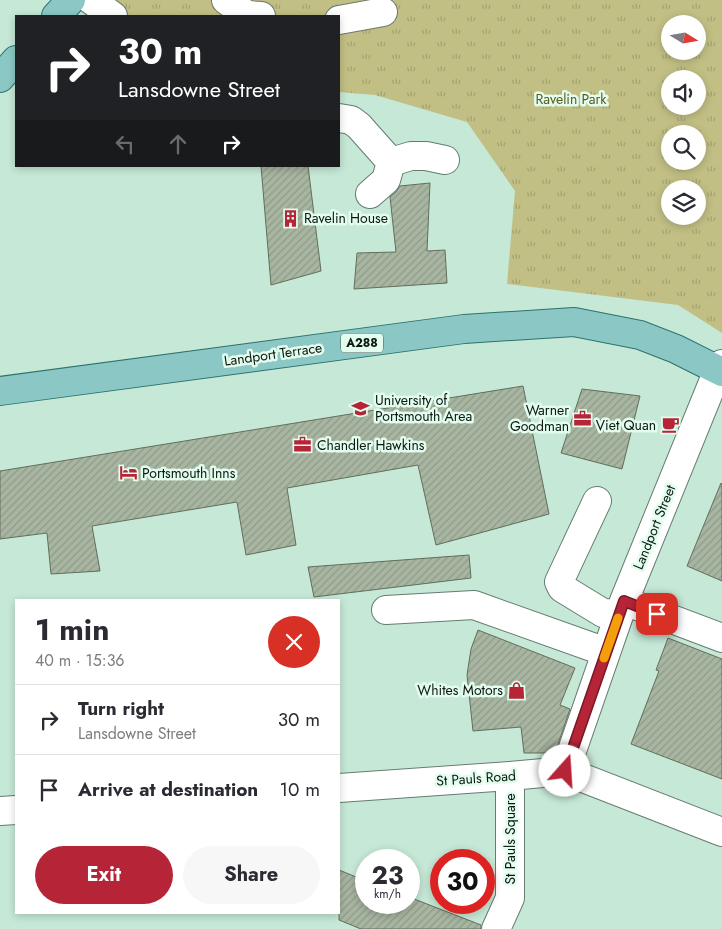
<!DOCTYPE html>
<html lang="en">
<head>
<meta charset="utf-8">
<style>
  :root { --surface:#fff; --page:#f7f7f7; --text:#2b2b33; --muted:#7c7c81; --line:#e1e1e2; --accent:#b62537 }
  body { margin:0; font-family:Jost,sans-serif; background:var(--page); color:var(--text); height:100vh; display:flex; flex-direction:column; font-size:19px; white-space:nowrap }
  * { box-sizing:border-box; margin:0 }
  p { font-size:16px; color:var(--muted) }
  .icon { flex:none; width:28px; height:28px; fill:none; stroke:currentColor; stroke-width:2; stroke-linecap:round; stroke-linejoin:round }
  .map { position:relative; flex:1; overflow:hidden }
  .details { position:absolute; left:15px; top:599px; width:325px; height:315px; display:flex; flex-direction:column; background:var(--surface); border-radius:0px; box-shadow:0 2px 8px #0003 }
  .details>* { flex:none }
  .top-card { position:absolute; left:15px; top:15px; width:325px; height:152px; border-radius:0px; box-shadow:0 2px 8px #0003; background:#202124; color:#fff; overflow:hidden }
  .needle { width:32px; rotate:101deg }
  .tools { position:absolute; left:661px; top:15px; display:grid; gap:10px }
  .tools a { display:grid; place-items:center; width:45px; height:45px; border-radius:50%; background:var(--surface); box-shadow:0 2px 8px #0003; font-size:25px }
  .speed { position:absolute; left:355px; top:849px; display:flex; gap:10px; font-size:25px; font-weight:700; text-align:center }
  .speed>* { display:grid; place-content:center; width:65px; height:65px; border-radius:50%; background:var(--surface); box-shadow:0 2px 8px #0003; line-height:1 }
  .speed small { font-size:12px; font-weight:400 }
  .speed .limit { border:8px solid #d22; background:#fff; color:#111 }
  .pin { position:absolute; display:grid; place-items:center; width:42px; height:42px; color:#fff; margin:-21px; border-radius:10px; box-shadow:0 2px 8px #0006 }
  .me { position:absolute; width:55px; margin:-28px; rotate:19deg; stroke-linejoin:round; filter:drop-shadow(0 0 4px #0008) }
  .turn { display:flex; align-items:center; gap:18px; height:105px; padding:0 20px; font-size:22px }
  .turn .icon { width:65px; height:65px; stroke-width:2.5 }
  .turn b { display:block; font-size:35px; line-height:42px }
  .lanes { display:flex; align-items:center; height:48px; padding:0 20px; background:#0003; justify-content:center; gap:25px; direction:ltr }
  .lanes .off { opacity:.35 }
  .round { display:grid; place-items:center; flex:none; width:52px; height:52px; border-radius:26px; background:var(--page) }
  .summary { display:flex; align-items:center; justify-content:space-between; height:85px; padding:0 20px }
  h1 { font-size:30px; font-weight:700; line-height:38px }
  .action { display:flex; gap:10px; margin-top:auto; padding:10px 20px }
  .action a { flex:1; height:58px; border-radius:30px; background:var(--accent); color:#fff; font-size:20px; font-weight:700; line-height:58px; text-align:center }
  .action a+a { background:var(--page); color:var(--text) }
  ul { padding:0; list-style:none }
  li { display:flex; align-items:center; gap:15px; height:70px; padding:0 20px; border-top:1px solid var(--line) }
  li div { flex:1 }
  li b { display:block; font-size:19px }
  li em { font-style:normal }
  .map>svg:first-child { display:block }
  .built { fill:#c6e8d6; fill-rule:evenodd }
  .park { fill:url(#park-tufts); fill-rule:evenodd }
  .building { fill:url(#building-hatch); stroke:#626e5c }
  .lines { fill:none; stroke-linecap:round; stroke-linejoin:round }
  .minor-casing { stroke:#657c70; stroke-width:30 }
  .major-casing { stroke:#2d726d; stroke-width:30 }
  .minor { stroke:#fff; stroke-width:28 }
  .major { stroke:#8bc8c5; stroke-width:28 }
  .route-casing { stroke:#761824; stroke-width:12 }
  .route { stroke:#b62537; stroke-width:9 }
  .slow { stroke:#f59e0b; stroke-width:9 }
  .labels { text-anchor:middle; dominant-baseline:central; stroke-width:5; stroke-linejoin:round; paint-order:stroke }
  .shield { fill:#e2fcee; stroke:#4d5b53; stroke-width:1 }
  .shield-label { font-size:12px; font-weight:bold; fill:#0d1611 }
  .park-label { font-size:14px; fill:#5e5a1e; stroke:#e2fcee }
  .poi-label { font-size:14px; fill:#0d1611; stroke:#e2fcee; text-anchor:start }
  .street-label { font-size:14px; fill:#0d1611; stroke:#e2fcee }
</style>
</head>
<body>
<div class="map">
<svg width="722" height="929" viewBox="0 0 722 929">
  <defs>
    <pattern id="park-tufts" width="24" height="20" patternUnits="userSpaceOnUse" patternTransform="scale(1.25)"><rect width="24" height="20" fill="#c1bf84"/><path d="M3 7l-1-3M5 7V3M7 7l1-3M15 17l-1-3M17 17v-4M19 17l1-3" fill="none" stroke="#a5a371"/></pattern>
    <pattern id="building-hatch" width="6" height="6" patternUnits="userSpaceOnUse" patternTransform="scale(1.25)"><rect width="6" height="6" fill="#a8b5a1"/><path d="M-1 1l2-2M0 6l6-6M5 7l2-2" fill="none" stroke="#8f9b8a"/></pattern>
  </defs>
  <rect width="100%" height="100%" fill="#d5eee1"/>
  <!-- built -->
  <path class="built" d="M0,0H722V929H0ZM16,16H339V166H16ZM670,24H698V51H670ZM670,79H698V106H670ZM670,134H698V161H670ZM670,189H698V216H670ZM16,600H339V912H16ZM366,860H409V902H366ZM441,860H484V902H441Z"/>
  <!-- park -->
  <path class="park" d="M106,0H722V333L678,305L507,284L515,191L467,122L375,95L339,92V16H92ZM670,24H698V51H670ZM670,79H698V106H670ZM670,134H698V161H670ZM670,189H698V216H670Z"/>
  <!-- building -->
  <path class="building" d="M261,166H308L321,271L271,285Z
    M430,183L427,251L445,250L447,283L354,289L357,253L396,252L390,197L396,192L400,186Z
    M523,386L549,514L436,545L418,465L287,488L296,545L246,555L237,502L92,526L100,571L51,574L47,533L0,539V471Z
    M582,389L640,396L622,469L561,453Z
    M721,483L722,484V581L687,566Z
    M469,555L471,578L314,597L308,567Z
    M478,630L575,668L560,705L570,709L555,753H524L521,727L473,731L467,675L471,649Z
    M668,638L722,659V779L631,744L659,671L656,670Z
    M339,870L366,881V902H409V897L481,925V929H361L339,920Z"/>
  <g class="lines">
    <defs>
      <path id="minor" d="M91,0L113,16
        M226,0L247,15L261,16
        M339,20L383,12
        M339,118L351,120L359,126L391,162
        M370,194L386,180L391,162L411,156H426L445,160
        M597,501L559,582L562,588L603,613L619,614
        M624,601L722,638
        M386,610L474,605L606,652
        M565,771L624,601L718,370L722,364
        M339,788L510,776L565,771L722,832
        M0,811L16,810
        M496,929L510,898V776"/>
      <path id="major" d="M56,16L71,0
        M0,78L16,60
        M0,391L464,329L574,322L640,335L676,349L722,372"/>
    </defs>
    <!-- minor casing -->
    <use href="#minor" class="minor-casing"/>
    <!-- major casing -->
    <use href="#major" class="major-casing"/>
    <!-- minor -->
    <use href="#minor" class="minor"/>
    <!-- major -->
    <use href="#major" class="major"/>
  </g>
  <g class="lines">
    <defs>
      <path id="route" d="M565,771L624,601L657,614"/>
    </defs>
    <!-- route casing -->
    <use href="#route" class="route-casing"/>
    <!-- route -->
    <use href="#route" class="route"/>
    <!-- slow -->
    <path class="slow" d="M604,658L618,618"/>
  </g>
  <!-- icons -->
  <defs>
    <symbol id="building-bare" viewBox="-9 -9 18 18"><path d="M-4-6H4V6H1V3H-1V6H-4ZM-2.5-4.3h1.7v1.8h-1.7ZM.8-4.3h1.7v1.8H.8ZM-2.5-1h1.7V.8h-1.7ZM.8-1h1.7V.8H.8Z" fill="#b62537" stroke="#e2fcee" stroke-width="2.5" paint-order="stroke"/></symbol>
    <symbol id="university-bare" viewBox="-9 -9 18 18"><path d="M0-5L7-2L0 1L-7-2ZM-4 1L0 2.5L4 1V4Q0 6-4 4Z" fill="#b62537" stroke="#e2fcee" stroke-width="2.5" paint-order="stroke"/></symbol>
    <symbol id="office-bare" viewBox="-9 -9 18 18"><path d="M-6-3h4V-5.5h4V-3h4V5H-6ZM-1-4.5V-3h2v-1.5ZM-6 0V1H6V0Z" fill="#b62537" stroke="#e2fcee" stroke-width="2.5" paint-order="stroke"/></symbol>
    <symbol id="cafe-bare" viewBox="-9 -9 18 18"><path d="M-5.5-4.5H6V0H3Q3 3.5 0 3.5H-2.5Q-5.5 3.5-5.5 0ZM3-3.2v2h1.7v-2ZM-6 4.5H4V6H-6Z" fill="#b62537" stroke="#e2fcee" stroke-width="2.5" paint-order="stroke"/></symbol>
    <symbol id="hotel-bare" viewBox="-9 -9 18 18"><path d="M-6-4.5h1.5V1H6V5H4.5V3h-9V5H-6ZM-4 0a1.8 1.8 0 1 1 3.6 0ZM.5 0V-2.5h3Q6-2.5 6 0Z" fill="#b62537" stroke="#e2fcee" stroke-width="2.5" paint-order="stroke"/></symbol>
    <symbol id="shop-bare" viewBox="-9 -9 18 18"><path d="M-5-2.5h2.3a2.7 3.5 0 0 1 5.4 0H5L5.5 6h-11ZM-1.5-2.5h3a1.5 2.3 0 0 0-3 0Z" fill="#b62537" stroke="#e2fcee" stroke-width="2.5" paint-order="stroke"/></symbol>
  </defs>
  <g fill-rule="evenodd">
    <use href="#building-bare" x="278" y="206" width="25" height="25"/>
    <use href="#university-bare" x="348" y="396" width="25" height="25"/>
    <use href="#office-bare" x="570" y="406" width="25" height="25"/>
    <use href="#cafe-bare" x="658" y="412" width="25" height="25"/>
    <use href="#office-bare" x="290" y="432" width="25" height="25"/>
    <use href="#hotel-bare" x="116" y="460" width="25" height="25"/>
    <use href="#shop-bare" x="504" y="678" width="25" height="25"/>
  </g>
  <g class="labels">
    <!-- shield labels -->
    <rect class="shield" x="341" y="333.5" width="42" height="19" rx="4"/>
    <g class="shield-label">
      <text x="362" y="343">A288</text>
    </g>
    <!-- park labels -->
    <g class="park-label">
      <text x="571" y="99">Ravelin Park</text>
    </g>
    <!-- poi labels -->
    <g class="poi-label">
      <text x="304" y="218">Ravelin House</text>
      <text x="375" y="400">University of<tspan x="375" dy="16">Portsmouth Area</tspan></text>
      <text x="569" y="410" text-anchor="end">Warner<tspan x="569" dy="16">Goodman</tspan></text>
      <text x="656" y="425" text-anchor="end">Viet Quan</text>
      <text x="317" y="445">Chandler Hawkins</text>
      <text x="142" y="473">Portsmouth Inns</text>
      <text x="503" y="690" text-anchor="end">Whites Motors</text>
    </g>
    <!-- street labels -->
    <g class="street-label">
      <text transform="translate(273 354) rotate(-8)">Landport Terrace</text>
      <text transform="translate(654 527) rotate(-68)">Landport Street</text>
      <text transform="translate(476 778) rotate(-4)">St Pauls Road</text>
      <text transform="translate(510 839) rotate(-90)">St Pauls Square</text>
    </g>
  </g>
</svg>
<div class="tools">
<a><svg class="needle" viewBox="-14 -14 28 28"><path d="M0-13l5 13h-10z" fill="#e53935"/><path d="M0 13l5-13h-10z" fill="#7c7c81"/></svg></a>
<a><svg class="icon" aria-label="sound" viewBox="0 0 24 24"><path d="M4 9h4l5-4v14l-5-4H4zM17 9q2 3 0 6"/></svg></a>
<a><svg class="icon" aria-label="search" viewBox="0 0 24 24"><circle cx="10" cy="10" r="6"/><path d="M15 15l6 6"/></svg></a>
<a><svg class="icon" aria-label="layers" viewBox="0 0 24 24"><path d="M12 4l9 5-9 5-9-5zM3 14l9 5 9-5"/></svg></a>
</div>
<div class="speed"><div>23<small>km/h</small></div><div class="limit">30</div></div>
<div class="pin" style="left:657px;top:614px;background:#d93025"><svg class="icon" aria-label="arrive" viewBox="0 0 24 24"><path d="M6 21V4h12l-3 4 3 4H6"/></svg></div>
<svg class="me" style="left:565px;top:771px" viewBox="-20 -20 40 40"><circle r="19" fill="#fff"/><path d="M0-13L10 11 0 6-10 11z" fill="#b62537"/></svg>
<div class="top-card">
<div class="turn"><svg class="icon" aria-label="right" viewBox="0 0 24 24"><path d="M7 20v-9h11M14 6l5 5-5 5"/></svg><div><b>30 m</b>Lansdowne Street</div></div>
<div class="lanes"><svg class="icon off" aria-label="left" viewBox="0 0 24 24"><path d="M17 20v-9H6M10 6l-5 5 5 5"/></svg><svg class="icon off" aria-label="ahead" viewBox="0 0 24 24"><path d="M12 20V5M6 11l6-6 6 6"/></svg><svg class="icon" aria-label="right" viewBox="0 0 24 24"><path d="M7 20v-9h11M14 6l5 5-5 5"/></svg></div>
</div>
<section class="details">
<div class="summary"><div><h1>1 min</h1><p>40 m · 15:36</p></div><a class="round" style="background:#d93025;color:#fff"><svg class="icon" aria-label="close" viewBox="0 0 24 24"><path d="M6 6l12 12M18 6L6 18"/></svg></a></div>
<ul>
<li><svg class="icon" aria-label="right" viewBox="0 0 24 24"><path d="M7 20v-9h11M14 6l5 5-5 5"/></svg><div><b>Turn right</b><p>Lansdowne Street</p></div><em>30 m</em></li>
<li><svg class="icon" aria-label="arrive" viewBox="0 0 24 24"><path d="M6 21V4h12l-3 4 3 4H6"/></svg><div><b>Arrive at destination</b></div><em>10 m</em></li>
</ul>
<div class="action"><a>Exit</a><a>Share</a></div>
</section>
</div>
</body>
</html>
